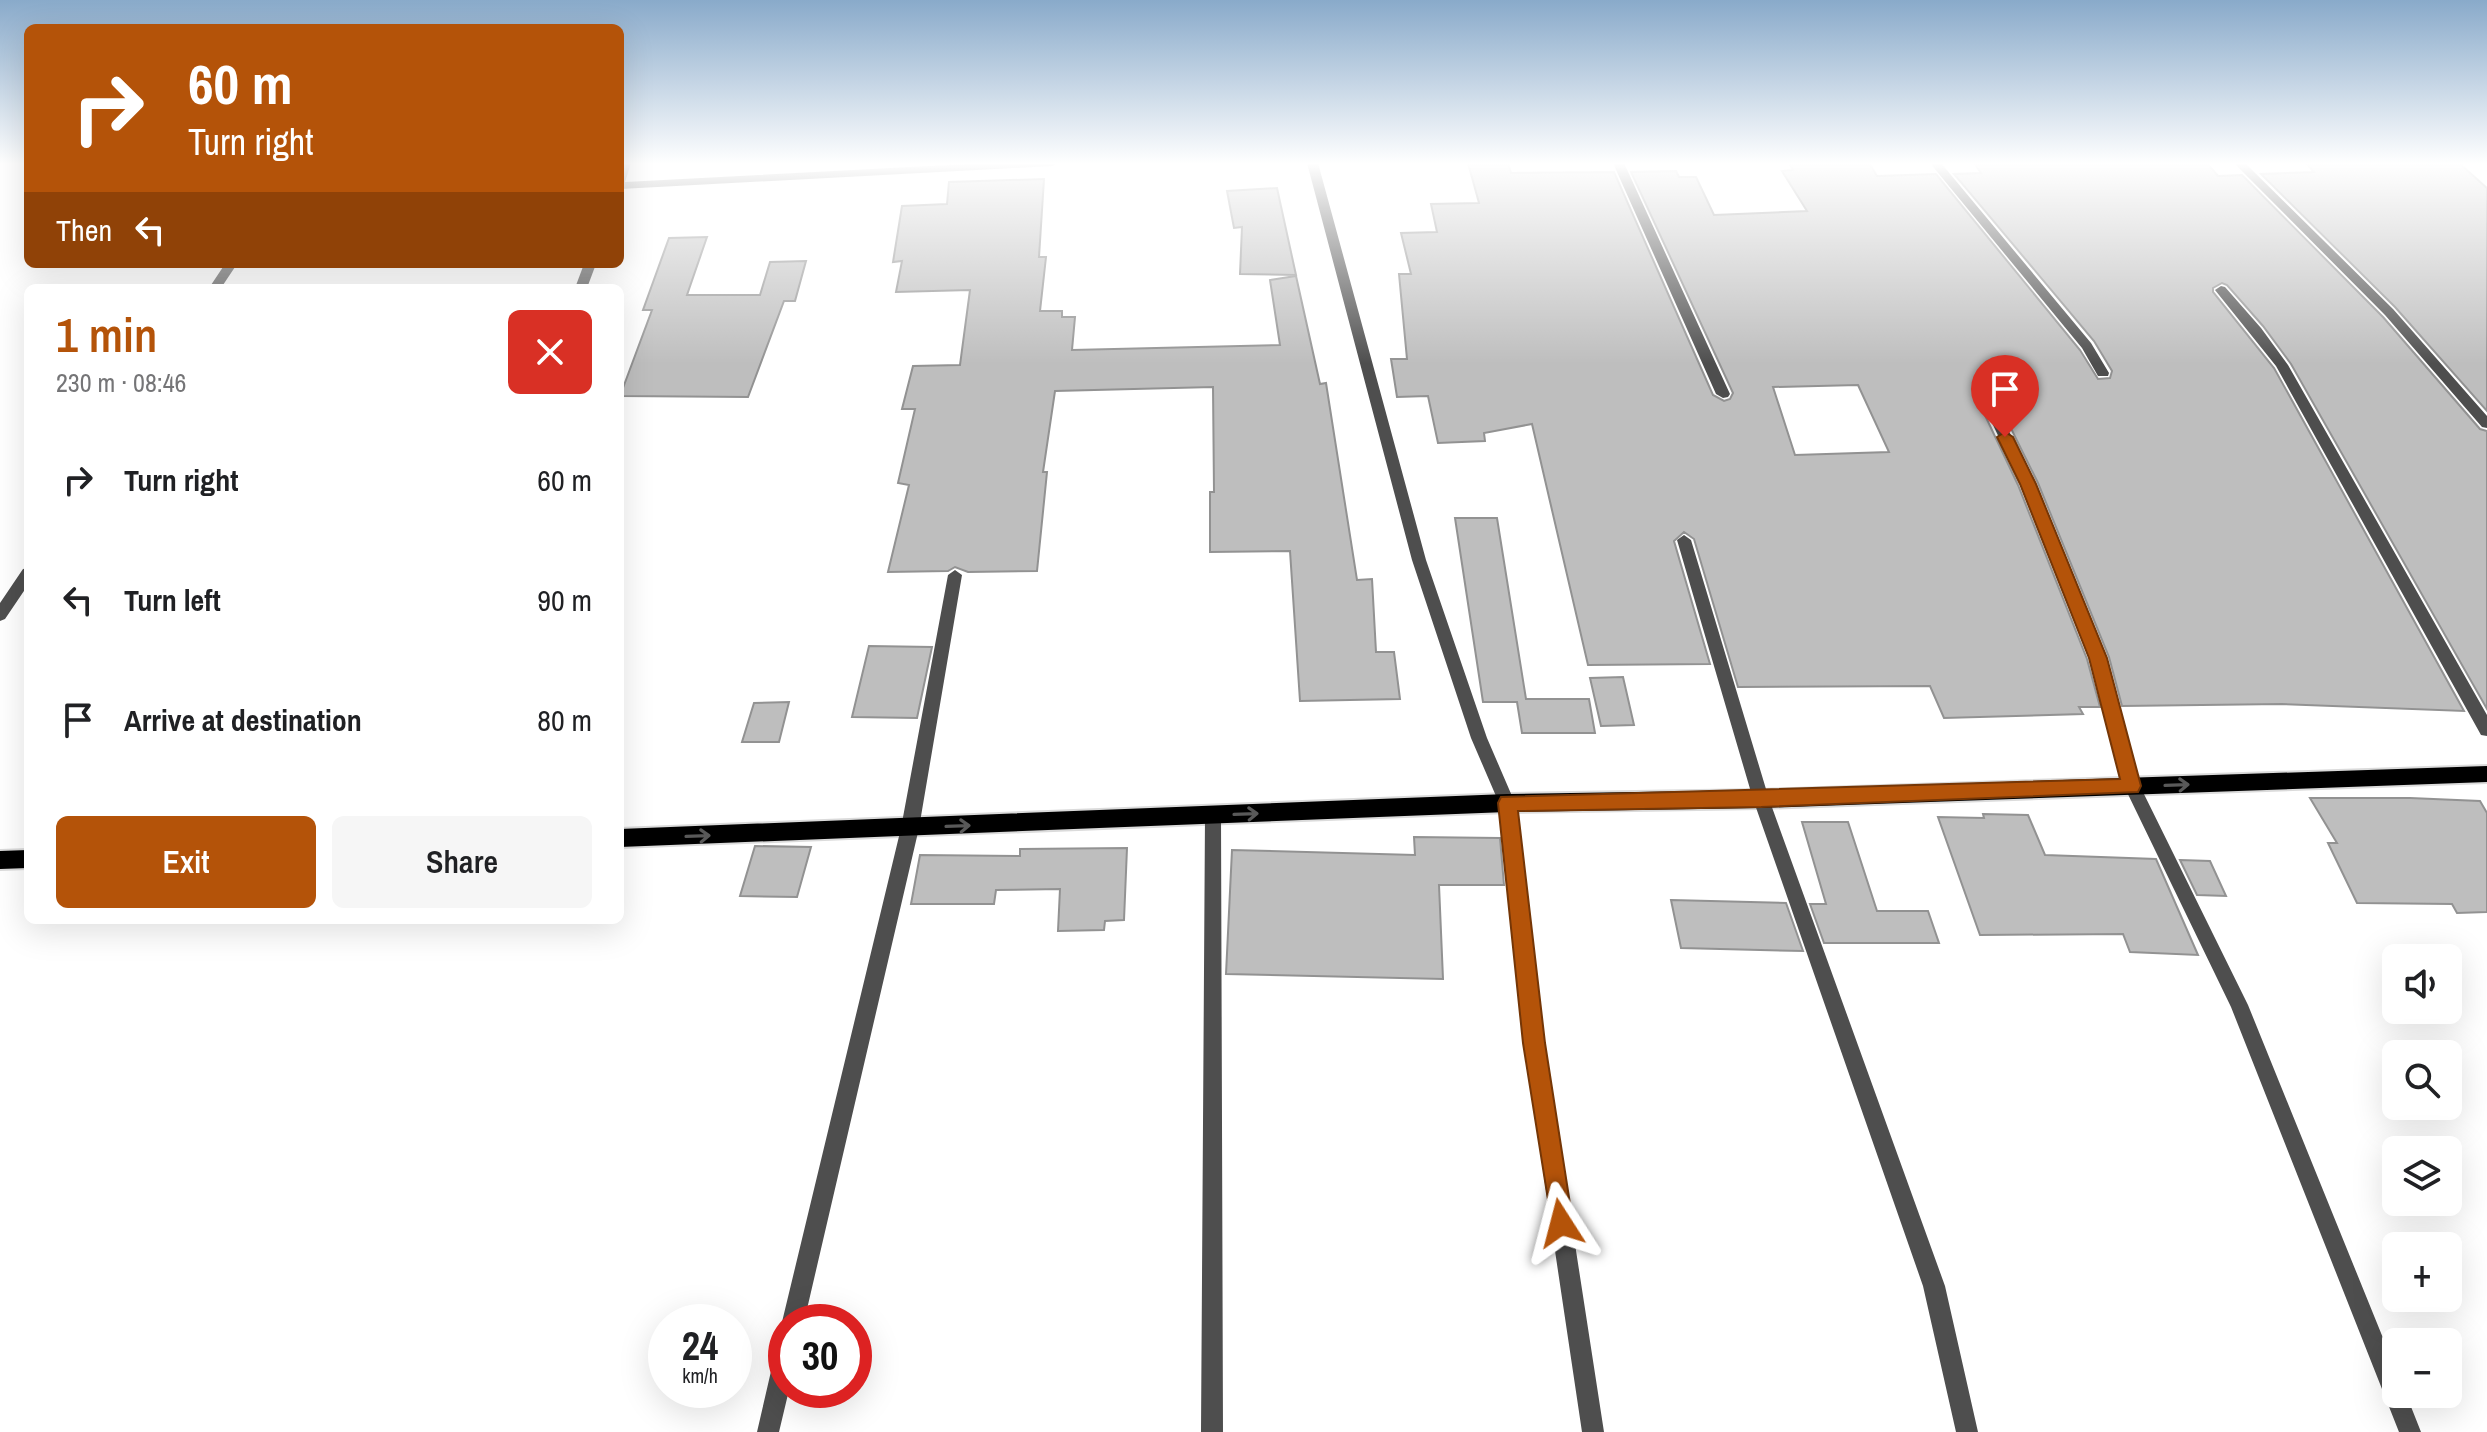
<!DOCTYPE html>
<html lang="en">
<head>
<meta charset="utf-8">
<style>
  :root { --surface:#fff; --page:#f6f6f6; --text:#202124; --muted:#757577; --accent:#b45309 }
  body { margin:0; font-family:"Archivo Narrow",sans-serif; background:var(--page); color:var(--text); height:100vh; display:flex; flex-direction:column; font-size:30px; white-space:nowrap }
  * { box-sizing:border-box; margin:0 }
  p { font-size:26px; color:var(--muted) }
  .icon { flex:none; width:44px; height:44px; fill:none; stroke:currentColor; stroke-width:2; stroke-linecap:round; stroke-linejoin:round }
  .map { position:relative; flex:1; overflow:hidden }
  .details { position:absolute; left:24px; top:284px; width:600px; height:640px; display:flex; flex-direction:column; background:var(--surface); border-radius:12px; box-shadow:0 8px 32px #0002 }
  .details>* { flex:none }
  .guide { position:absolute; left:24px; top:24px; width:600px; height:244px; border-radius:12px; box-shadow:0 8px 32px #0002; background:#b45309; color:#fff; overflow:hidden }
  .controls { position:absolute; left:2382px; top:944px; display:grid; gap:16px }
  .controls a { display:grid; place-items:center; width:80px; height:80px; border-radius:12px; background:var(--surface); box-shadow:0 8px 32px #0002; font-size:40px }
  .speed { position:absolute; left:648px; top:1304px; display:flex; gap:16px; font-size:40px; font-weight:700; text-align:center }
  .speed>* { display:grid; place-content:center; width:104px; height:104px; border-radius:50%; background:var(--surface); box-shadow:0 8px 32px #0002; line-height:1 }
  .speed small { font-size:20px; font-weight:400 }
  .speed .limit { border:12px solid #d22; background:#fff; color:#111 }
  .pin { position:absolute; display:grid; place-items:center; width:68px; height:68px; color:#fff; margin:-82px -34px; border-radius:50% 50% 50% 0; rotate:-45deg; box-shadow:0 0 8px #0007 }
  .pin .icon { rotate:45deg }
  .me { position:absolute; width:88px; margin:-44px; rotate:351deg; stroke-linejoin:round; filter:drop-shadow(0 0 6px #0008) }
  .turn { display:flex; align-items:center; gap:28px; height:168px; padding:0 32px; font-size:36px }
  .turn .icon { width:104px; height:104px; stroke-width:2.5 }
  .turn b { display:block; font-size:56px; line-height:68px }
  .then { display:flex; align-items:center; height:76px; padding:0 32px; background:#0003; gap:16px; font-size:30px }
  .round { display:grid; place-items:center; flex:none; width:84px; height:84px; border-radius:12px; background:var(--page) }
  .summary { display:flex; align-items:center; justify-content:space-between; height:136px; padding:0 32px }
  h1 { font-size:48px; font-weight:600; line-height:60px; color:var(--accent) }
  .cta { display:flex; gap:16px; margin-top:auto; padding:16px 32px }
  .cta a { flex:1; height:92px; border-radius:12px; background:var(--accent); color:#fff; font-size:32px; font-weight:600; line-height:92px; text-align:center }
  .cta a+a { background:var(--page); color:var(--text) }
  ul { padding:0; list-style:none }
  li { display:flex; align-items:center; gap:24px; height:120px; padding:0 32px }
  li div { flex:1 }
  li b { display:block; font-size:30px }
  li em { font-style:normal }
  .map>svg:first-child { display:block }
  .building { fill:#bebebe; stroke:#929292; stroke-width:2; fill-rule:evenodd }
  .lines { fill:none; stroke-linecap:round; stroke-linejoin:round }
  .primary-casing { stroke:#dbdbdb; stroke-width:4 }
  .minor { fill:#4e4e4e; fill-rule:evenodd }
  .primary { fill:#000; fill-rule:evenodd }
  .oneway { stroke:#595959 }
  .route { fill:#b45309; stroke:#753606; stroke-width:2 }
</style>
</head>
<body>
<div class="map">
<svg width="2487" height="1432" viewBox="0 0 2487 1432">
  <rect width="100%" height="100%" fill="#fff"/>
  <!-- building -->
  <path class="building" d="M1468,163H1508L1511,173L1614,172L1713,395L1724,401L1730,399L1733,393L1631,172L1676,171L1679,177H1696L1714,215L1807,211L1782,171L1793,170L1789,163H1869L1877,176L1936,174L2080,350L2098,379L2110,378L2112,371L2094,341L1954,174L1981,173L1974,163H2207L2218,176L2242,175L2383,317L2480,429L2487,431V709L2291,364L2263,326L2227,285L2222,283L2213,288V292L2274,368L2464,711L2282,704L2122,706L2109,657L2038,483L1991,388L1984,382L1973,390L2018,485L2087,659L2100,707H2079L2083,714L1944,718L1930,686L1738,687L1694,539L1684,532L1674,541L1710,664L1588,665L1532,424L1484,433L1485,441L1438,443L1428,396L1397,397L1391,359H1407L1399,274H1411L1401,233L1437,232L1431,204L1479,203ZM1858,385L1889,452L1795,455L1773,387Z
    M2306,163H2459L2487,188V411L2395,307L2261,174L2314,172Z
    M1044,179L1039,257H1046L1040,311H1062V317H1075L1072,350L1280,345L1270,280L1296,276L1320,384L1326,383L1357,580L1372,579L1376,652H1394L1400,699L1300,701L1290,551L1210,552V492H1214L1213,387L1055,391L1043,472H1047L1037,571L968,572L955,567L948,571L888,572L909,485L898,483L915,409H902L913,366L960,365L970,290L896,292L902,261L893,262L902,206L947,204L949,182Z
    M1277,188L1296,275L1240,274L1242,227L1234,228L1227,191Z
    M707,237L687,295H760L770,262L806,261L795,301H784L748,397L620,396L652,310H643L669,238Z
    M1455,518H1497L1526,699H1589L1595,733H1522L1517,702H1483Z
    M869,646L932,647L917,718L852,717Z
    M1623,677L1634,725L1601,726L1590,678Z
    M789,702L779,742H742L754,703Z
    M2410,798L2480,801L2487,813V912L2457,913L2452,904L2357,903L2328,843H2337L2310,798Z
    M1983,814L2028,815L2045,855L2156,859L2198,955L2130,952L2123,934L1980,935L1938,817L1984,818Z
    M1802,822H1848L1877,911H1928L1939,943H1824L1810,904H1826Z
    M1414,837L1500,838L1504,885H1439L1443,979L1226,974L1232,850L1415,855Z
    M755,846L811,847L797,897L740,896Z
    M1127,848L1124,920L1105,921L1104,930L1058,931L1060,889L996,890L994,904H911L920,855L1020,856V849Z
    M2180,860L2210,861L2226,896L2197,895Z
    M1671,900L1786,903L1803,951L1681,948Z"/>
  <g class="lines">
    <defs>
      <path id="primary" d="M2487,766V782L1761,808L1507,812L620,847V829L1507,794L1761,790Z
        M28,850V868L0,869V851Z"/>
    </defs>
    <!-- primary casing -->
    <use href="#primary" class="primary-casing"/>
    <!-- minor -->
    <path class="minor" d="M620,163H631L625,182L987,163H1058L1053,166L620,189Z
      M1307,163H1318L1426,560L1487,738L1515,803L1544,1043L1604,1432H1582L1524,1043L1499,803L1471,738L1412,560Z
      M1613,163H1624L1730,394L1728,397L1723,398L1716,394Z
      M1930,163H1941L2091,343L2109,373L2108,376H2098L2082,348Z
      M2234,163H2245L2393,309L2487,416V428L2482,427L2385,315Z
      M225,264H237L221,288H209Z
      M584,264H596L587,288H575Z
      M2221,286L2225,287L2261,328L2288,365L2487,715V736L2481,735L2276,366L2215,290Z
      M1982,385L1988,389L2035,484L2106,658L2140,786L2248,1005L2396,1370V1394H2406L2421,1432H2399L2231,1007L2124,786L2090,658L2021,484L1976,389Z
      M1684,535L1691,540L1769,799L1945,1286L1978,1432H1956L1923,1286L1753,799L1677,540Z
      M28,568V585L5,619L0,621V603L23,569Z
      M955,570L962,575L919,828L804,1322H786V1330L782,1322L901,828L948,575Z
      M1213,809L1219,811L1221,816L1223,1432H1201L1205,816L1207,811Z
      M786,1343V1390H789L779,1432H757L775,1354L778,1346Z"/>
    <!-- primary -->
    <use href="#primary" class="primary"/>
  </g>
  <!-- one-way arrows -->
  <defs><path id="oneway-shaft" d="M-6 0H5M1.5-3L5.5 0L1.5 3" fill="none" stroke-width="1.6" stroke-linecap="round" stroke-linejoin="round" transform="scale(2)"/></defs>
  <g class="oneway">
    <use href="#oneway-shaft" transform="translate(2177 785) rotate(-2)"/>
    <use href="#oneway-shaft" transform="translate(1246 814) rotate(-2)"/>
    <use href="#oneway-shaft" transform="translate(958 826) rotate(-2)"/>
    <use href="#oneway-shaft" transform="translate(698 836) rotate(-2)"/>
  </g>
  <!-- sky -->
  <linearGradient id="sky" x2="0" y2="1"><stop stop-color="#89aaca"/><stop offset="0.45" stop-color="#fff"/><stop offset="1" stop-color="#fff" stop-opacity="0"/></linearGradient>
  <rect width="2487" height="364" fill="url(#sky)"/>
  <!-- route -->
  <path class="route" d="M2005,432L2013,437L2036,484L2107,658L2141,786L2138,792L1761,807L1518,811L1545,1043L1573,1223L1569,1231L1561,1234L1553,1231L1523,1043L1498,803L1501,797L2120,779L2089,658L2020,484L1997,437Z"/>
</svg>
<div class="controls">
<a><svg class="icon" aria-label="sound" viewBox="0 0 24 24"><path d="M4 9h4l5-4v14l-5-4H4zM17 9q2 3 0 6"/></svg></a>
<a><svg class="icon" aria-label="search" viewBox="0 0 24 24"><circle cx="10" cy="10" r="6"/><path d="M15 15l6 6"/></svg></a>
<a><svg class="icon" aria-label="layers" viewBox="0 0 24 24"><path d="M12 4l9 5-9 5-9-5zM3 14l9 5 9-5"/></svg></a>
<a>+</a>
<a>−</a>
</div>
<div class="speed"><div>24<small>km/h</small></div><div class="limit">30</div></div>
<div class="pin" style="left:2005px;top:437px;background:#d93025"><svg class="icon" aria-label="arrive" viewBox="0 0 24 24"><path d="M6 21V4h12l-3 4 3 4H6"/></svg></div>
<svg class="me" style="left:1561px;top:1223px" viewBox="-20 -20 40 40"><path d="M0-17L14 15 0 8-14 15z" fill="#b45309" stroke="#fff" stroke-width="4"/></svg>
<div class="guide">
<div class="turn"><svg class="icon" aria-label="right" viewBox="0 0 24 24"><path d="M7 20v-9h11M14 6l5 5-5 5"/></svg><div><b>60 m</b>Turn right</div></div>
<div class="then">Then<svg class="icon" aria-label="left" viewBox="0 0 24 24"><path d="M17 20v-9H6M10 6l-5 5 5 5"/></svg></div>
</div>
<section class="details">
<div class="summary"><div><h1>1 min</h1><p>230 m · 08:46</p></div><a class="round" style="background:#d93025;color:#fff"><svg class="icon" aria-label="close" viewBox="0 0 24 24"><path d="M6 6l12 12M18 6L6 18"/></svg></a></div>
<ul>
<li><svg class="icon" aria-label="right" viewBox="0 0 24 24"><path d="M7 20v-9h11M14 6l5 5-5 5"/></svg><div><b>Turn right</b></div><em>60 m</em></li>
<li><svg class="icon" aria-label="left" viewBox="0 0 24 24"><path d="M17 20v-9H6M10 6l-5 5 5 5"/></svg><div><b>Turn left</b></div><em>90 m</em></li>
<li><svg class="icon" aria-label="arrive" viewBox="0 0 24 24"><path d="M6 21V4h12l-3 4 3 4H6"/></svg><div><b>Arrive at destination</b></div><em>80 m</em></li>
</ul>
<div class="cta"><a>Exit</a><a>Share</a></div>
</section>
</div>
</body>
</html>
